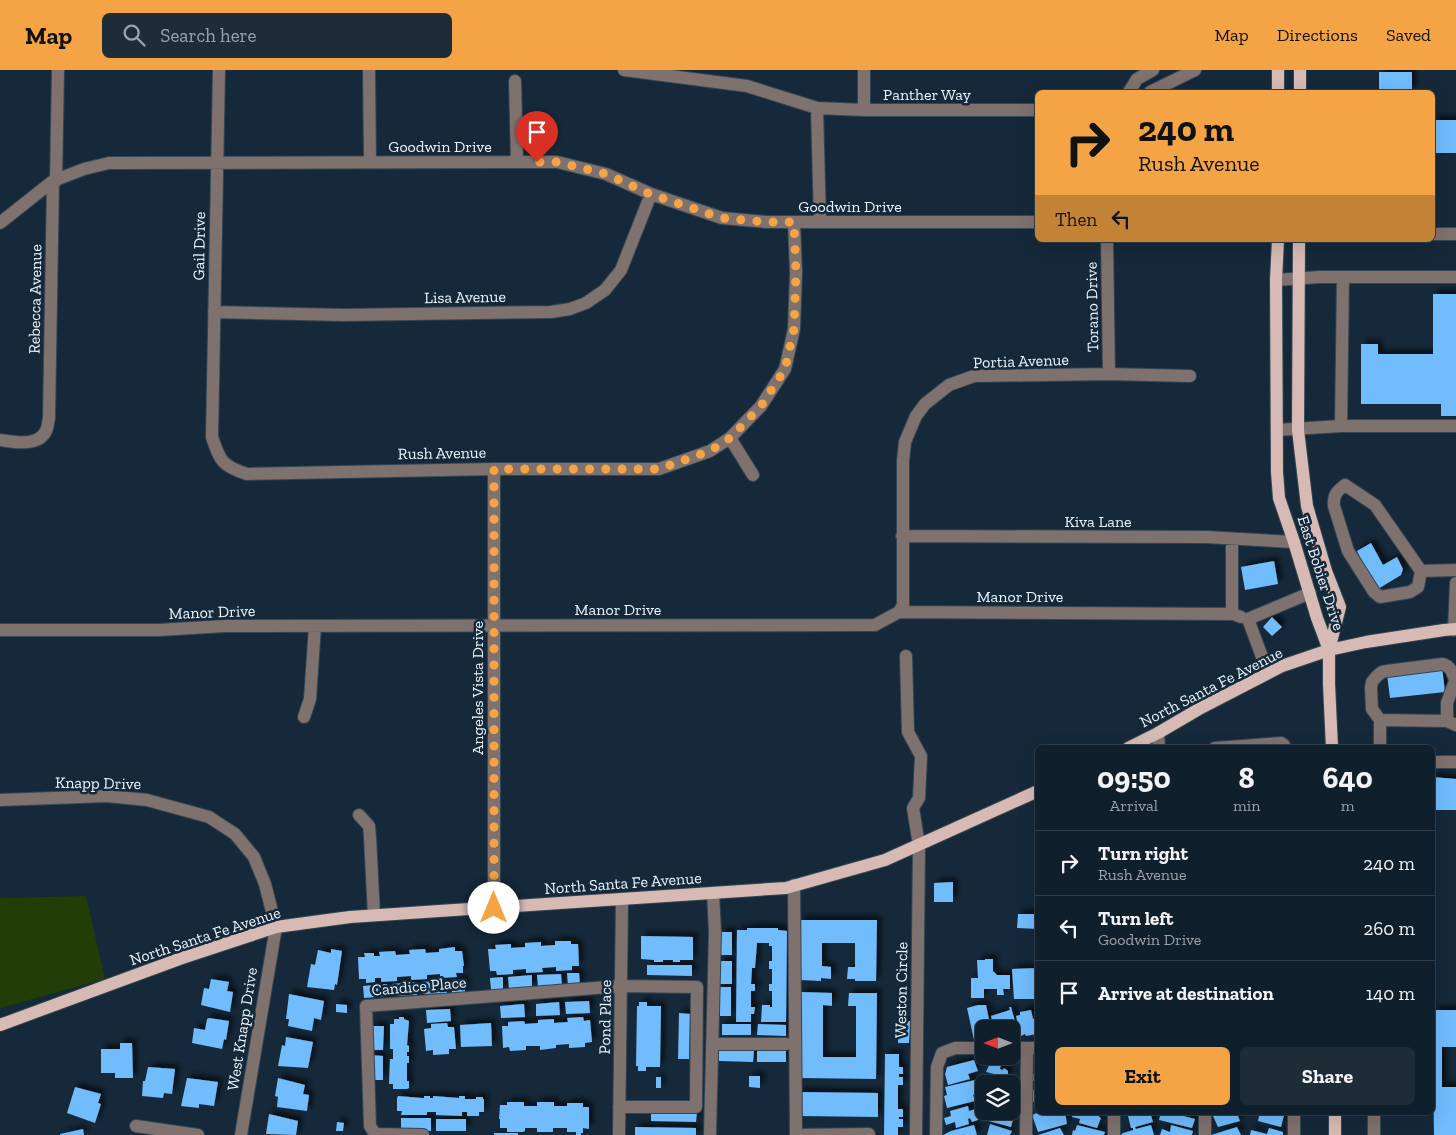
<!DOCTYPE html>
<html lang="en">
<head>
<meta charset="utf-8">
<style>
  :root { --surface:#101f2c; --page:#1e2c38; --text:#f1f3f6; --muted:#9ca2a9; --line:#303d48; --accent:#f4a444 }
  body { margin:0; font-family:"Zilla Slab",serif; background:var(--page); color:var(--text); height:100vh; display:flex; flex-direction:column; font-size:19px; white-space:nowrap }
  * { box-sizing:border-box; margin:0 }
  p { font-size:16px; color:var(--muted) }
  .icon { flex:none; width:28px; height:28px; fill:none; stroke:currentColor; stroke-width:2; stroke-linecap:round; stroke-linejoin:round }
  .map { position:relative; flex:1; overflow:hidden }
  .drawer { position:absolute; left:1035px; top:675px; width:400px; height:370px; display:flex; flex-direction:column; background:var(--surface); border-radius:8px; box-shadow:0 5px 20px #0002,0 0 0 1px var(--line) }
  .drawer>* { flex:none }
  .guide { position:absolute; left:1035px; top:20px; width:400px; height:152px; border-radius:8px; box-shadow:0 5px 20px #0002,0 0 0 1px var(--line); background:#f4a444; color:#111; overflow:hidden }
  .needle { width:32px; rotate:270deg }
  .tools { position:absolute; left:975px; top:950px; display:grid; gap:10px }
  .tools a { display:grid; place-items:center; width:45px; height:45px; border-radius:8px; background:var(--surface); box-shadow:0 5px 20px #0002,0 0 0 1px var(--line); font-size:25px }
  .pin { position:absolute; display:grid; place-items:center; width:42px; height:42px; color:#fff; margin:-51px -21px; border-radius:50% 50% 50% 0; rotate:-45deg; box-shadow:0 0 5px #0007 }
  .pin .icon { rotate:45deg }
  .me { position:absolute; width:55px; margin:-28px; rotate:0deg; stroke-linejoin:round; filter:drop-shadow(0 0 4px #0008) }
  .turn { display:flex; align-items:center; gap:18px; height:105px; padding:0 20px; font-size:22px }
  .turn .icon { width:65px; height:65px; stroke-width:2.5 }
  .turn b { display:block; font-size:35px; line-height:42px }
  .then { display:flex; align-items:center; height:48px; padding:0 20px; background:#0003; gap:10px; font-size:19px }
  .eta { display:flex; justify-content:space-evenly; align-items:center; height:85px; text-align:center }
  .eta b { font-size:30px; font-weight:700; line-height:35px }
  .action { display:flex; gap:10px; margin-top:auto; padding:10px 20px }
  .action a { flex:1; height:58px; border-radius:8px; background:var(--accent); color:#111; font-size:20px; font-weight:700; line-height:58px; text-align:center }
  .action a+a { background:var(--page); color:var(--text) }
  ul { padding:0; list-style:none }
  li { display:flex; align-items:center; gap:15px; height:65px; padding:0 20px; border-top:1px solid var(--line) }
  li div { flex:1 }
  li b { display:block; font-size:19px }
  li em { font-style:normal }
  header { display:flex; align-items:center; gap:30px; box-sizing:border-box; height:70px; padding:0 25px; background:var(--accent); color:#111 }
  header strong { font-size:24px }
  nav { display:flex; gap:28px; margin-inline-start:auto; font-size:18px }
  .search { width:350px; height:45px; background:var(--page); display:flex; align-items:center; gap:12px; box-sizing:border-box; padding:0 18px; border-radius:8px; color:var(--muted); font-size:19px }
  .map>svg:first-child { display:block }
  .green { fill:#223d05 }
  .building { fill:#6fbcfc; filter:url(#shadow) }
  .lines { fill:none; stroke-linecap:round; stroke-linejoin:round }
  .minor-casing { stroke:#334655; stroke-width:14 }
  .major-casing { stroke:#334655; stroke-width:14 }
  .minor { stroke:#7f716d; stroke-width:12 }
  .major { stroke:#d7bab3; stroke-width:12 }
  .route { stroke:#f4a444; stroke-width:9; stroke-dasharray:0 16.2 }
  .labels { text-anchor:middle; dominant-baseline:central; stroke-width:5; stroke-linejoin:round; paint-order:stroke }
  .street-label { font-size:16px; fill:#ebf5fe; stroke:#15293a }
</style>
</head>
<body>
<header>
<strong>Map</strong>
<div class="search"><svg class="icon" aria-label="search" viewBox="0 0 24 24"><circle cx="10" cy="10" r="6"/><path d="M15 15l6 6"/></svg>Search here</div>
<nav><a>Map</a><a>Directions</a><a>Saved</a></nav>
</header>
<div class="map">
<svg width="1456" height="1065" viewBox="0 0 1456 1065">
  <defs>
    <filter id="shadow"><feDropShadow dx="4.5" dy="-4.5" stdDeviation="2.5" flood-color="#0009"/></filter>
  </defs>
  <rect width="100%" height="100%" fill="#15293a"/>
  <!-- green -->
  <path class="green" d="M86,826L105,909L0,938V828Z"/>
  <!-- building -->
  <path class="building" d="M1379,2H1412V22H1379Z
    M1432,50H1456V83H1432Z
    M1433,224H1456V346H1441V334H1361V274H1378V284H1433Z
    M1371,473L1383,495L1397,487L1403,499L1401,505L1378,519L1356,501L1363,493L1357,481Z
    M1274,491L1278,514L1245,520L1241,497Z
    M1272,547L1282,557L1272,566L1263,557Z
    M1442,597L1445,622L1390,628L1387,604Z
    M1432,707L1456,709V740H1432Z
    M953,812V832H934V813Z
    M1018,844H1038V859L1017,858Z
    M799,850H877L876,911H855V909H847L848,897H855V873H822V896L831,897V909L821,908V911L800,910Z
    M747,858H778V860L787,861L786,952H761L762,935H770V937H772V921H769V914H772V899H769V891H772V876H769V873H757L755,898H752L751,914H755V921H751V937H755L754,944H751V952H736L737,860H747Z
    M721,862H732V885H720Z
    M641,866L693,867V890H680V892H673V890H663V892H654V890L641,889Z
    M555,871H571V874H578L579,896H572V900L556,901V897L542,898L543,902L526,903V899L513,900V904L497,905L496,901H490L488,879H496L495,875L511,874V878L525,877V873L541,872V876L555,875Z
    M455,877V881H462L464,896H463V903H456L457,907L440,908V904L427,905V909L411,910V906L397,907V911L381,912V908H375V912L366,913V909H359L358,887H365L364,883H374V886H380L379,882L395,881L396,885L410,884L409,880L425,879L426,883L439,882V879Z
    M331,879L342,881L337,915L335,914L334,920L307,917L311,894L315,895L318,880L331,883Z
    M985,889H993V901L997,905H1010V919H1003L1004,925H997V919H984V928H971V908H978L977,890H985Z
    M720,891H732V914H720Z
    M647,895H692V906L647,905Z
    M1038,898V929H1014L1012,899Z
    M567,903H579L580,915L568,916Z
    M561,904L562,916L538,917L537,905Z
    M532,905V917L509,919L508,907Z
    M503,907V919L491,920L490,908Z
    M211,909L229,912L227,921L233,922L230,942L201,935L204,918L209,919Z
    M464,909L465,922L452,923V910Z
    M446,911L447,923L423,924L422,912Z
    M417,912V925L393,926L392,914Z
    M387,914L388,926L364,928L363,916Z
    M720,917H731V946H720Z
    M801,922L832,923V936L823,935V987H856V936H848L849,923H877L876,1009L800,1008Z
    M289,924L324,931L321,950L314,948L312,961L288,956L289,949H286Z
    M589,931L590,943L566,944L565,932Z
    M559,932L560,945L536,946V934Z
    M639,932H647V936H661L660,997H646V1001H638V996H636L637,936H639Z
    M336,934L347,935V943L336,942Z
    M524,934L525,947L501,948L500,936Z
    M978,935H986L991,959H984V968L974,970L967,938Z
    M1009,937H1011L1018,962L1011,963V959H994L991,946L1010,940Z
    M450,939L451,951L427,953L426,940Z
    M1031,940L1033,949L1038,947L1037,964L1026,966L1025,964L1021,966L1016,946L1020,945V942Z
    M1432,940H1456V977H1442V1017H1456V1065H1434Z
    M679,943L690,944L689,989H678Z
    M399,947H404V949L409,951L407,975L409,976V982H407V986H409V993H407V1011H409V1018L407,1019H393V1014H389L390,989H393V979H390V954H394V949H399Z
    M583,947L584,951L590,950L592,972L585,973V977L569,978V974L556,975V978L540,980V976H526V980L510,981L509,977L503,978L502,956H508V952L524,951L525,954L538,953V950L554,949V953L568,952L567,948Z
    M209,948L229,951L226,970L224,969L222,979L192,973L194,958L205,960L207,949Z
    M898,951H910L909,973H898Z
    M447,953L448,957H454L456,979H449V984L433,985V980L426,981L424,959L431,958V954Z
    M491,953L492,976L461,977L460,955Z
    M722,954H751V965H722Z
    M758,954L786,955V966L757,965Z
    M371,956H384L383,980H371Z
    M286,967L313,972L308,998L278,996L282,975L285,976Z
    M120,973H132L133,1008H115V1003H101V979H120Z
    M719,980L754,981L753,992L719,991Z
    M757,981H786V992H757Z
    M885,984H899V997H903V1004H899V1007H903V1015H898V1039H903V1047H899V1049H903V1057H898V1065H884Z
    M371,985L383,986V1010H371Z
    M974,990L978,1001L968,1004L970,1009L948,1015L945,1004L947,997Z
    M991,991L1001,994L1000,999L1003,1000L1004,998L1008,1001V1006L1004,1007L1003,1012L993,1009L994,1004L986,1002Z
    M148,997L175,999L172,1024L164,1023L163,1028L142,1026L143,1011H145Z
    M1038,998V1010L1033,1011V1004H1035L1034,999Z
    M749,1006H760V1018L749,1017Z
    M656,1007H661V1018H656Z
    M187,1008L218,1012L214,1036L199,1034V1038L181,1036Z
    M278,1008L305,1015L303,1024L309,1025L307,1041L277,1037L278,1027L275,1026Z
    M975,1010L978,1022L973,1025L975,1031L947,1038L944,1026L947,1025L945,1017Z
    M75,1017L101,1024L98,1033L101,1034L95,1053L67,1043Z
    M1038,1019V1030L1033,1032V1020Z
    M798,1022L878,1023V1047L798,1046Z
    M398,1026L422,1028H424V1026H430V1028H433V1026L459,1028V1026H465V1029H476V1027H483V1029H484V1042H479V1046H467V1042H462V1046L436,1045V1042H427V1045H401L402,1041H397V1028Z
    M507,1032H524V1036H537V1032H554V1036H567V1033H583V1037H589V1059L583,1058V1063H581V1065H576V1062H567V1058H553V1062H537V1058H525V1061L523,1062H507V1058H500V1049H499L500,1035H507Z
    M968,1036L969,1041L976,1039L978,1050L972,1052L970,1048L968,1049L969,1054L956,1058L955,1052L946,1055L944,1048L951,1046L950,1041Z
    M1011,1039H1013L1012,1045L1014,1046L1011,1057L981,1049L983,1041H1011Z
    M651,1041H697L696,1052L651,1051Z
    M1039,1042H1065L1067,1054L1038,1062L1032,1045Z
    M1073,1042H1100L1099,1047L1101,1048L1097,1058L1079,1053L1080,1049L1072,1047Z
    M1127,1042H1150L1153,1052L1135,1057L1136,1059L1151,1055L1154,1065H1121L1123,1063L1133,1060V1058H1131Z
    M1161,1042H1168L1195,1049L1192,1058L1159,1050Z
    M1217,1042H1243V1044L1238,1046L1240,1051L1218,1057L1213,1046L1217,1044Z
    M1251,1042H1273L1284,1045L1281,1057L1258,1051L1259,1046L1250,1044Z
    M269,1044L298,1051L296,1065L266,1064Z
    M401,1048H431V1061H401Z
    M436,1049H466V1061H436Z
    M337,1052L344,1053L343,1061H336Z
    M990,1054L1012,1061L1010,1065H987Z
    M974,1055L977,1065H943L951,1061Z
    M1077,1055L1105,1062L1104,1065H1072L1073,1060L1075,1061Z
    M1171,1055L1193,1061L1192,1065H1160L1162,1059L1170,1062Z
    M635,1057L696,1058V1065H635Z
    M1237,1057L1241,1065H1211Z
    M1060,1058L1064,1065H1038Z
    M1269,1058L1283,1062V1065H1250L1251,1060L1267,1064Z
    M83,1059L84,1065H60V1064Z
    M494,1063H518V1065H494Z"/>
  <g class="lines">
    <defs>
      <path id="minor" d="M219,0L212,367C220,391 222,396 247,404L494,399H659L710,381L730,368L761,336L785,299L794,259L796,202L794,152
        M369,0L370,92
        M624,0L747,16L817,38L864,40H1038
        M864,0V40
        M515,11L517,92
        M1129,22L1137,9L1153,0
        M1150,22L1195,0
        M817,38L820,152
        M56,111L58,0
        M0,153L53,111L84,99L109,93L557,92L606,104L651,124L722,148L766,152H1038
        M1432,164H1456
        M1107,170L1109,304
        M1276,210L1320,207H1456
        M214,242L344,245L551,242L570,239L586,233L605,220L621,200L651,124
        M1341,356L1343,207
        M1277,360L1341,356H1456
        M730,368L753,405
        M0,370C14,372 38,377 46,361C48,357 48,352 49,348L53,111
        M494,399V837
        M902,466L1206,467L1294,472
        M1232,469V540L1233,544L1241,547
        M1421,501L1418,517L1410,522L1380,527L1374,522L1348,481L1334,436C1333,425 1337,421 1345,415L1375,435L1421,501L1456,500
        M899,542L903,535V391L905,372L916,346L925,334L949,315L974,306L1109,304L1190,306
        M0,560H159L225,556L875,555L899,542L1233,544
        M1454,560L1456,513
        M906,586L908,662L921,686L919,728L913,738L919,775L916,1065
        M1268,603L1248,549L1310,523
        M304,647L310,629L315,556
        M1380,650L1447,651L1456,655
        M1447,651V633L1455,611
        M1158,663L1159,678
        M1215,678L1281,673L1284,675V678
        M1380,678V650L1372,639L1371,618L1372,612L1377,606L1382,602L1387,601L1442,594C1452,596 1453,605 1456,613
        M1432,692H1456
        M0,730L107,726L147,730L209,747L235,764L254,787L265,814L276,857L241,1065
        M359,745L369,756L370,767L374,845
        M794,815L796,1065L869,1064
        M712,974H786
        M1011,978H1038
        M1114,1042V1065
        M1205,1042V1065
        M1294,1042V1065
        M1374,1042V1065
        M136,1056L198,1065
        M423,1065L375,1064L370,1056L366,936L621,916L697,917L696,1037H619
        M619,1065L622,830
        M710,1065L715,862L713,823
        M936,1065L937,997L942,983L955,978H984
        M1026,1065L1027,978"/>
      <path id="major" d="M1278,0V22
        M1300,22V0
        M1278,170L1276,210L1277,402L1279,428L1294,472L1317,548L1329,580
        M1299,170L1298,360L1307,436L1326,501L1340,537L1329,580V614L1332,678
        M1128,678L1158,663L1199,639L1282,596L1329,580L1366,572L1444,560L1456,559
        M0,955L182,888L276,857L350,847L786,818L885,790L1038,721
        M1335,1065V1042"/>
    </defs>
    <!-- minor casing -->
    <use href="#minor" class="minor-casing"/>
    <!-- major casing -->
    <use href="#major" class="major-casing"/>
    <!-- minor -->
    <use href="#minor" class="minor"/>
    <!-- major -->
    <use href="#major" class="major"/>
  </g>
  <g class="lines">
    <!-- route -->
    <path class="route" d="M494,838V399H659L710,381L730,368L761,336L785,299L794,259L796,202L794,152H766L722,148L650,124L606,104L557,92H537"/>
  </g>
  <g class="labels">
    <!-- street labels -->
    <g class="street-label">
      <text x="927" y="24">Panther Way</text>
      <text x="440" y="76">Goodwin Drive</text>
      <text x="850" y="136">Goodwin Drive</text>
      <text transform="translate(199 176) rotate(-89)">Gail Drive</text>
      <text transform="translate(465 227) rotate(-1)">Lisa Avenue</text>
      <text transform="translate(35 229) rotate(-89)">Rebecca Avenue</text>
      <text transform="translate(1092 237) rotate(-91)">Torano Drive</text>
      <text transform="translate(1021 291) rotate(-2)">Portia Avenue</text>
      <text transform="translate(442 383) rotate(-1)">Rush Avenue</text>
      <text x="1098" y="451">Kiva Lane</text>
      <text transform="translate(1321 503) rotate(72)">East Bobier Drive</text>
      <text x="1020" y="526">Manor Drive</text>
      <text x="618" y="539">Manor Drive</text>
      <text transform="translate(212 542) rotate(-2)">Manor Drive</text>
      <text transform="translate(1211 617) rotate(-27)">North Santa Fe Avenue</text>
      <text transform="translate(477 618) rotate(-90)">Angeles Vista Drive</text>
      <text transform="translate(98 713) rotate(1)">Knapp Drive</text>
      <text transform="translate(623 813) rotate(-4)">North Santa Fe Avenue</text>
      <text transform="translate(205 866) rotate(-18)">North Santa Fe Avenue</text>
      <text transform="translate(419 916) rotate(-5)">Candice Place</text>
      <text transform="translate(901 920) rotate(-89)">Weston Circle</text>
      <text transform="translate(605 947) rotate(-89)">Pond Place</text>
      <text transform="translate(242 959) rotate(-81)">West Knapp Drive</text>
    </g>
  </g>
</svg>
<div class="tools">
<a><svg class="needle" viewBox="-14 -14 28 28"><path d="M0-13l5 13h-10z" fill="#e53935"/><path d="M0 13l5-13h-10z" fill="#9ca2a9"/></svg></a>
<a><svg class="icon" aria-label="layers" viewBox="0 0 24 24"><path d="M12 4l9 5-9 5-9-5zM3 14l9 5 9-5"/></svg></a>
</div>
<div class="pin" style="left:537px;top:92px;background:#d93025"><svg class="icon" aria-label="arrive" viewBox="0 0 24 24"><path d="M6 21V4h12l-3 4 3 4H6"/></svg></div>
<svg class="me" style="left:494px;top:838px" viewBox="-20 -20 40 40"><circle r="19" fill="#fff"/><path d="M0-13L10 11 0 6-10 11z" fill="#f4a444"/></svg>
<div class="guide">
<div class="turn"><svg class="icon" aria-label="right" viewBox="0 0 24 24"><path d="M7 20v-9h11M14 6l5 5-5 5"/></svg><div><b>240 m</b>Rush Avenue</div></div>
<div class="then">Then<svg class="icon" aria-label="left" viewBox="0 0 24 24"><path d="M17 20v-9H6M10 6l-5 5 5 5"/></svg></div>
</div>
<section class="drawer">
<div class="eta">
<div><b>09:50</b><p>Arrival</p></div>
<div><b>8</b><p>min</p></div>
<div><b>640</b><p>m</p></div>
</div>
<ul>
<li><svg class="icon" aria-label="right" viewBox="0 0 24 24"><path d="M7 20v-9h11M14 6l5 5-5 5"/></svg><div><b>Turn right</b><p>Rush Avenue</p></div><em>240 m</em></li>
<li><svg class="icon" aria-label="left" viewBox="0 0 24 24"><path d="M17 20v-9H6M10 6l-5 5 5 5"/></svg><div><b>Turn left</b><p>Goodwin Drive</p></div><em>260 m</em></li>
<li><svg class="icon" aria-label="arrive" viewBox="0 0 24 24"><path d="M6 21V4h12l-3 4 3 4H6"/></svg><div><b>Arrive at destination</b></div><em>140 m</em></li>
</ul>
<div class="action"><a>Exit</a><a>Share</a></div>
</section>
</div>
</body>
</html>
